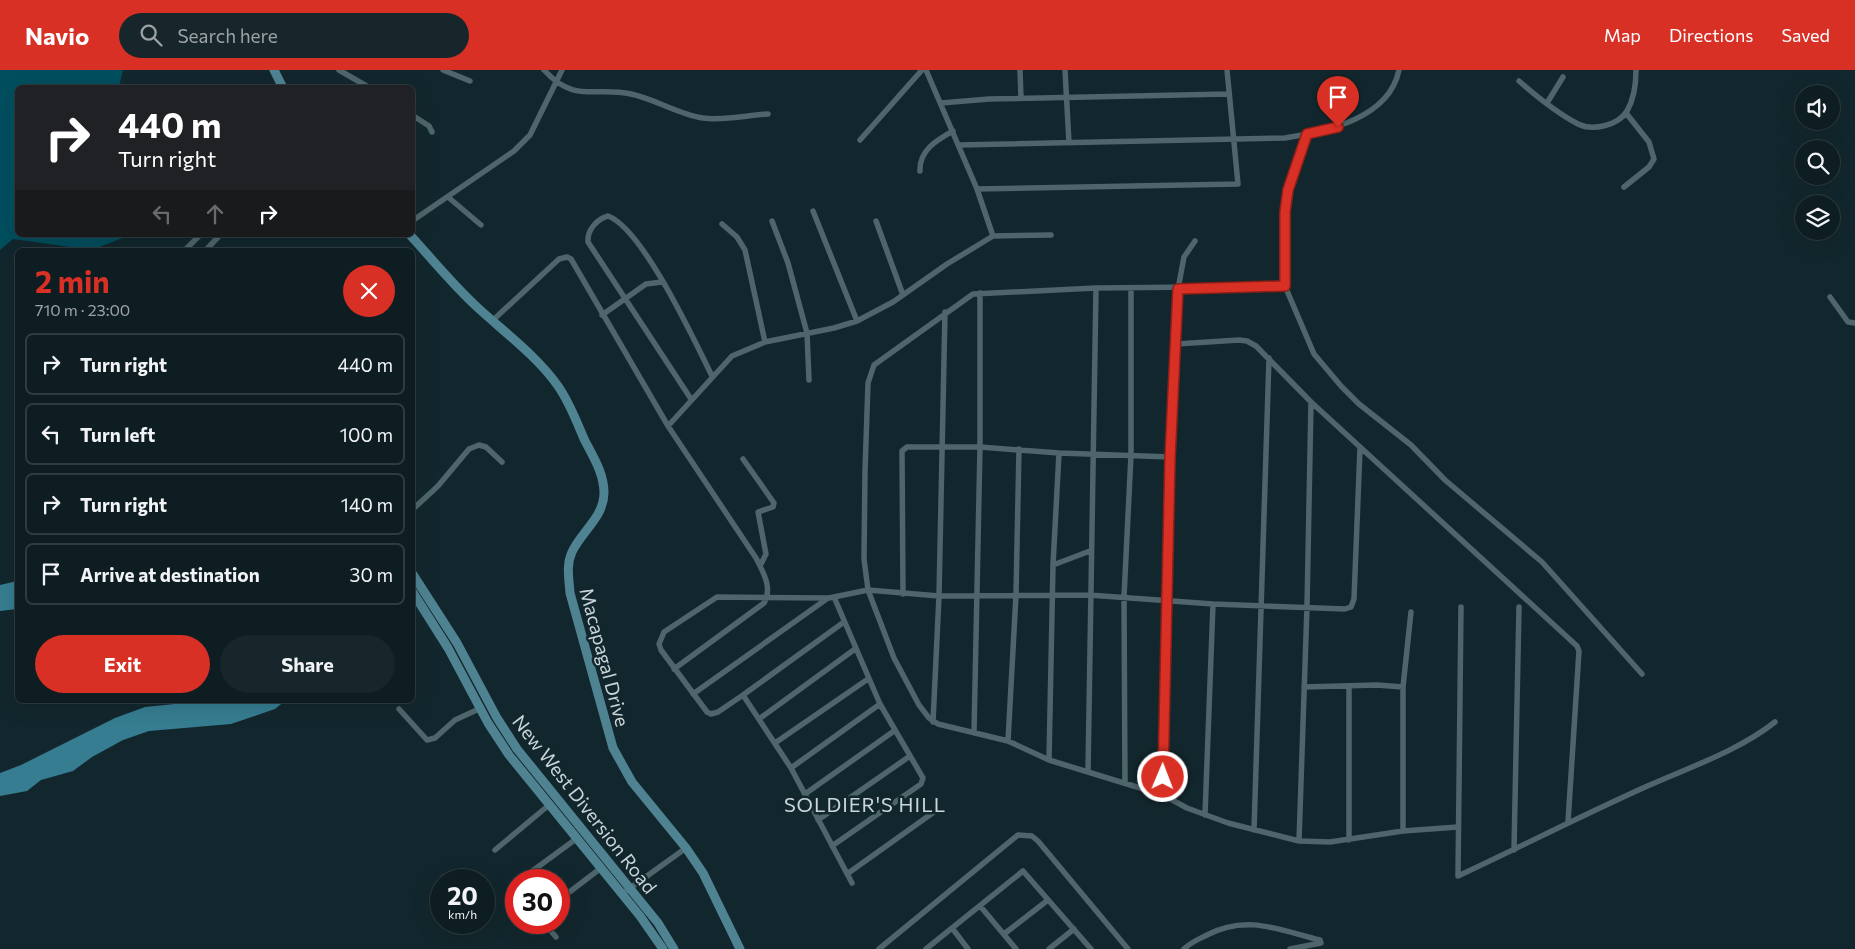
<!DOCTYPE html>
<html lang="en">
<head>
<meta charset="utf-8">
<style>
  :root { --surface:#0e1d22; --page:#17262a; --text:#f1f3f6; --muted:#9ba2a5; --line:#2e3b40; --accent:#d93025 }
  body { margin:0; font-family:Commissioner,sans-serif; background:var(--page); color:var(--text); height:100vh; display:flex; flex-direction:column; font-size:19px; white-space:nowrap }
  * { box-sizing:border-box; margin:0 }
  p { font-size:16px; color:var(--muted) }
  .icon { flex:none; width:28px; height:28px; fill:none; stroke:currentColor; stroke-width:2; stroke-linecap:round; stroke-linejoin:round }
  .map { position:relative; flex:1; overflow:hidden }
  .sheet { position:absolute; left:15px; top:178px; width:400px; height:455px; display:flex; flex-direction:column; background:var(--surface); border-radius:8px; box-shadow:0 5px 20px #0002,0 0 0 1px var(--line) }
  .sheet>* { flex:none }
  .banner { position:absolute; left:15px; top:15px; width:400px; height:152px; border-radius:8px; box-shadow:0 5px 20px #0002,0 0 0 1px var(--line); background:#202124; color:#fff; overflow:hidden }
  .buttons { position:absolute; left:1795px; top:15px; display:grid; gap:10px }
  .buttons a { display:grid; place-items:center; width:45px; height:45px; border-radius:50%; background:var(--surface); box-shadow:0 5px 20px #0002,0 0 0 1px var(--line); font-size:25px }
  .speed { position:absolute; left:430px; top:799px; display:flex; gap:10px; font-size:25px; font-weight:700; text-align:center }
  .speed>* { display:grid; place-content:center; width:65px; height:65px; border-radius:50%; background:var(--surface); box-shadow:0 5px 20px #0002,0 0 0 1px var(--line); line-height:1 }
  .speed small { font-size:12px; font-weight:400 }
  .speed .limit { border:8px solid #d22; background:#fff; color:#111 }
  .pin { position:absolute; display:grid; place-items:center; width:42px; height:42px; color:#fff; margin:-51px -21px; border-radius:50% 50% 50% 0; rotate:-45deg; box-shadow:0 0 5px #0007 }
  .pin .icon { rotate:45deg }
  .me { position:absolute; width:55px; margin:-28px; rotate:1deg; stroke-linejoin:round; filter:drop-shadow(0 0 4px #0008) }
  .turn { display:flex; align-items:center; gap:18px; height:105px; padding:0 20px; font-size:22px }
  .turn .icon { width:65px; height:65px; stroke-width:2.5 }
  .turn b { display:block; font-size:35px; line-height:42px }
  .lanes { display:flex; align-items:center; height:48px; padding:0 20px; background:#0003; justify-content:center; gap:25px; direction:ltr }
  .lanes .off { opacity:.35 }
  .round { display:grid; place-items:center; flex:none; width:52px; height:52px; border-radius:26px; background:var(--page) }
  .overview { display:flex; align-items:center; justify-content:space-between; height:85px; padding:0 20px }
  h1 { font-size:30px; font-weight:700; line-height:38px; color:var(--accent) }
  .button { display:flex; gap:10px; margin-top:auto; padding:10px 20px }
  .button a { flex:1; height:58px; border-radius:30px; background:var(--accent); color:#fff; font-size:20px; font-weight:700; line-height:58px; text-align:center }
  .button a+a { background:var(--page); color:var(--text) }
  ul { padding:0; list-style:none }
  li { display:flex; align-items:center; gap:15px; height:62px; margin:0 10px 8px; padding:0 10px; border:2px solid var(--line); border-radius:8px }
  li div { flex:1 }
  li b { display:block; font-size:19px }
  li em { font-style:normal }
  header { display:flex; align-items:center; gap:30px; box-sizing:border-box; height:70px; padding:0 25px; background:var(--accent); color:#fff }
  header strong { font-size:24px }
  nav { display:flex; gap:28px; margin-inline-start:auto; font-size:18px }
  .search { width:350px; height:45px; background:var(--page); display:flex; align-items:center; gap:12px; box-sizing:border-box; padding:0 18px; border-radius:28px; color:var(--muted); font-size:19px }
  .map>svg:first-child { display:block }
  .green { fill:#004e5e }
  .water { fill:#367d91 }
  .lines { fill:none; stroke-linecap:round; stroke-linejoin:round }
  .street { stroke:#4e656c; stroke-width:5.5 }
  .secondary { stroke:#4f8392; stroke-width:9 }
  .route-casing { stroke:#8d1f18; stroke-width:12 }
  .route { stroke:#d93025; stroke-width:9 }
  .labels { text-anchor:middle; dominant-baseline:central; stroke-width:5; stroke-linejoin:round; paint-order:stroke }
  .street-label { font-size:19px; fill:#c9d5d9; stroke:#12272d }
  .neighbourhood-label { font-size:20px; letter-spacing:1px; fill:#c9d5d9; stroke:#12272d }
</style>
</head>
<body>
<header>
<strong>Navio</strong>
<div class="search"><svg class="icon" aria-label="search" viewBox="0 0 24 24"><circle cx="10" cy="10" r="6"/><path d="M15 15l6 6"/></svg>Search here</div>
<nav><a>Map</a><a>Directions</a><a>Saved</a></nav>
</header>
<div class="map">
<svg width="1855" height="879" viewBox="0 0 1855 879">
  <rect width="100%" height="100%" fill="#12272d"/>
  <!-- green -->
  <path class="green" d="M0,0H123L119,17L18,18V165H130L92,180L13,169L0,180Z"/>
  <!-- water -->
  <path class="water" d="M17,511V539L0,541V515Z
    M214,630H286L275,639L231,654L149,661L123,670L92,687L73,701L41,710L27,721L0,726V703L21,695L115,648L145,637Z"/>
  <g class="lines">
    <!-- street -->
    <path class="street" d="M339,0L370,18
      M443,0L470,11
      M544,0C575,34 594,16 631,24C655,29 680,45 703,48C724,51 748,45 768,44
      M926,0L977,119L993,166
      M1020,0L1021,28
      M1065,0L1069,73
      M1519,11C1536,26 1557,43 1578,54C1592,61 1618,56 1627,41C1634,29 1636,14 1636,0
      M941,33L989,29L1228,24
      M1547,33L1563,7
      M412,45L429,56L432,62
      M1307,64L1288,120L1285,142V216L1096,218L973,224L874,295L868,313L865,401L864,489L868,520L894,588L919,635L929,648L938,654L1008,671L1049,690L1163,725L1187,738L1228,753L1299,771L1330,772L1403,761L1458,757
      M860,70L922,0
      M959,75L1285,68C1327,61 1389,49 1399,0
      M920,101C919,80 937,70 953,61
      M1624,117L1649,97L1654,89L1649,72L1626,43
      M977,119L1238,114L1227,0
      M448,127L481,155
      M813,141L857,251
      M412,151L514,81L530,65L562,0
      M772,151L788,193L807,263L809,310
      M876,151L903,225
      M722,154L737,167L745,180L765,272
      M185,180L200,165
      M206,180L220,165
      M1285,216L1314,284L1341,316L1359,334L1411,375L1445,410L1542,492L1642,604
      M1830,227L1848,252L1855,253
      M602,245L646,214L662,212
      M492,251L559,189L567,187L571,189L668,356L756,488C763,502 773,518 764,533L674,599
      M1176,274L1239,270L1247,271L1256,276L1311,332L1577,576L1579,581L1568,752
      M691,329L588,172C587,160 597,149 608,146C643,159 694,270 712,306
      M668,356L732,286L765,272L834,258L857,251L893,232L947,194L993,166L1051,165
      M743,389L774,433L773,437L758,442L766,484L760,496
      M412,440L438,416L469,379L479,375L486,377L502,392
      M1053,495L1090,481
      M903,524L902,381L907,377H980L1059,383L1171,387
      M1461,537L1458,806C1520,777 1581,746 1643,718C1687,698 1737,682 1775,652
      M844,552L743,625L718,642L711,644L707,642L661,580L659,574L664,562L717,527L829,528L868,520L939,526L1089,525L1213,534L1345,539L1351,537L1354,529L1360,378
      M1304,617L1377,615L1403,617
      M693,624L828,528
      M743,625L791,698L852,813
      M399,639L427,670L435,668L455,650L481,638
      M759,649L855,579
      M933,652L939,526L945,242
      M974,663L980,377V223
      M1008,671L1016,525L1019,379
      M775,673L868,609
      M1049,690L1053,495L1059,383
      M791,698L880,634
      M1088,702L1096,218
      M1125,713L1124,527L1131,385V218
      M805,724L894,661
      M1163,725L1171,387L1178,219L1184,187L1195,171
      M1205,745L1213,534
      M818,750L910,686
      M1254,760L1269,288
      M1403,761V617L1411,542
      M1349,770V616
      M1299,771L1307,537L1311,332
      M832,776L921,714L923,708L880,634L834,527
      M495,780L549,735
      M1514,780L1519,537
      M847,804L934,742
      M520,810L576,769
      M622,824L686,778
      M559,830L601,798
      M981,837L1016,879
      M543,852L556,867
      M952,858L968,879
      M1004,864L1048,830
      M879,879L1018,765L1032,766L1038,771L1128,879
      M926,879L1023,801L1091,879
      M1049,879L1074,859
      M1184,879C1191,872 1199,869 1207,865C1247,844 1279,860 1320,870L1321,873
      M1290,879L1321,873"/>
    <!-- secondary -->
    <path class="secondary" d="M274,0L283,18
      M410,165C432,189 453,215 477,237C504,262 537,286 558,316C570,333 577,353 585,371C594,388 604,404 604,423C604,447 581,462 572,482C566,495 569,509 570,523L613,678L632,712L686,778L703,803L740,879
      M412,503L457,573L497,648L517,679L658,853L674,879
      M412,521L448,578L488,653L509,685L640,846L663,879"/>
  </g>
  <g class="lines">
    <defs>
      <path id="route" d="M1163,707L1170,388L1178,219L1285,216V142L1288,120L1307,64L1338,57"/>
    </defs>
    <!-- route casing -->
    <use href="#route" class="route-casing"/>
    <!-- route -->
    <use href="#route" class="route"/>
  </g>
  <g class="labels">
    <!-- street labels -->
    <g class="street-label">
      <text transform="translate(605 587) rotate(75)">Macapagal Drive</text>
      <text transform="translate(585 734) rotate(52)">New West Diversion Road</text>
    </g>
    <!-- neighbourhood labels -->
    <g class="neighbourhood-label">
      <text x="865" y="734">SOLDIER'S HILL</text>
    </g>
  </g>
</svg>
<div class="buttons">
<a><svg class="icon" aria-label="sound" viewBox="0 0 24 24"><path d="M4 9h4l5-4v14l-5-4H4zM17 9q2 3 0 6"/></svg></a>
<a><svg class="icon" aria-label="search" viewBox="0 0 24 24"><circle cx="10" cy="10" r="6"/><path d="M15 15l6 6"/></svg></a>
<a><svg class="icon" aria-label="layers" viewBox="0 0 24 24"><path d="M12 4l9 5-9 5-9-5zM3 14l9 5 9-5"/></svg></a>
</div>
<div class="speed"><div>20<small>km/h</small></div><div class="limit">30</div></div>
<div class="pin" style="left:1338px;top:57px;background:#d93025"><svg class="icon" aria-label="arrive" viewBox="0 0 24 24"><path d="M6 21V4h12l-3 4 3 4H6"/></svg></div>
<svg class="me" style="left:1163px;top:707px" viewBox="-20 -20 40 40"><circle r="17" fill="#d93025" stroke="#fff" stroke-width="3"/><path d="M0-11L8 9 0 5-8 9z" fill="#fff"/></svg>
<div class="banner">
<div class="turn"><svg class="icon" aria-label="right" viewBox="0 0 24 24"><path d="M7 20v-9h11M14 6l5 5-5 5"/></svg><div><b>440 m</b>Turn right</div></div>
<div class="lanes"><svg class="icon off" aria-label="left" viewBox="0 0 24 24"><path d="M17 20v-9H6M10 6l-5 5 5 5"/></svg><svg class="icon off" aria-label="ahead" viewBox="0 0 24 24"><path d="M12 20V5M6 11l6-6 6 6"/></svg><svg class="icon" aria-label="right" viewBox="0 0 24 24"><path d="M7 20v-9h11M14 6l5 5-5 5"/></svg></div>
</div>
<section class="sheet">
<div class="overview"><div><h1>2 min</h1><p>710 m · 23:00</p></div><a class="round" style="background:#d93025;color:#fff"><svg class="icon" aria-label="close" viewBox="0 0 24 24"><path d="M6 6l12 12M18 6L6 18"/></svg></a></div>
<ul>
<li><svg class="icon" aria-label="right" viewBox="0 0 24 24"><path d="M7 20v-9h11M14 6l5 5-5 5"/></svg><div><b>Turn right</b></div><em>440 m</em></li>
<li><svg class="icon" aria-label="left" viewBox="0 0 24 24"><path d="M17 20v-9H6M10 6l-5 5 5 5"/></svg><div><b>Turn left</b></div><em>100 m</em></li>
<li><svg class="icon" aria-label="right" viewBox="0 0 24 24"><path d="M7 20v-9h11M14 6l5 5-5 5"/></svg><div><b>Turn right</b></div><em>140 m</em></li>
<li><svg class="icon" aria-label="arrive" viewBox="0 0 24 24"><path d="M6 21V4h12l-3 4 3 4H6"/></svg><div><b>Arrive at destination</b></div><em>30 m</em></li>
</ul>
<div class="button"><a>Exit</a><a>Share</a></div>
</section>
</div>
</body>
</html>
